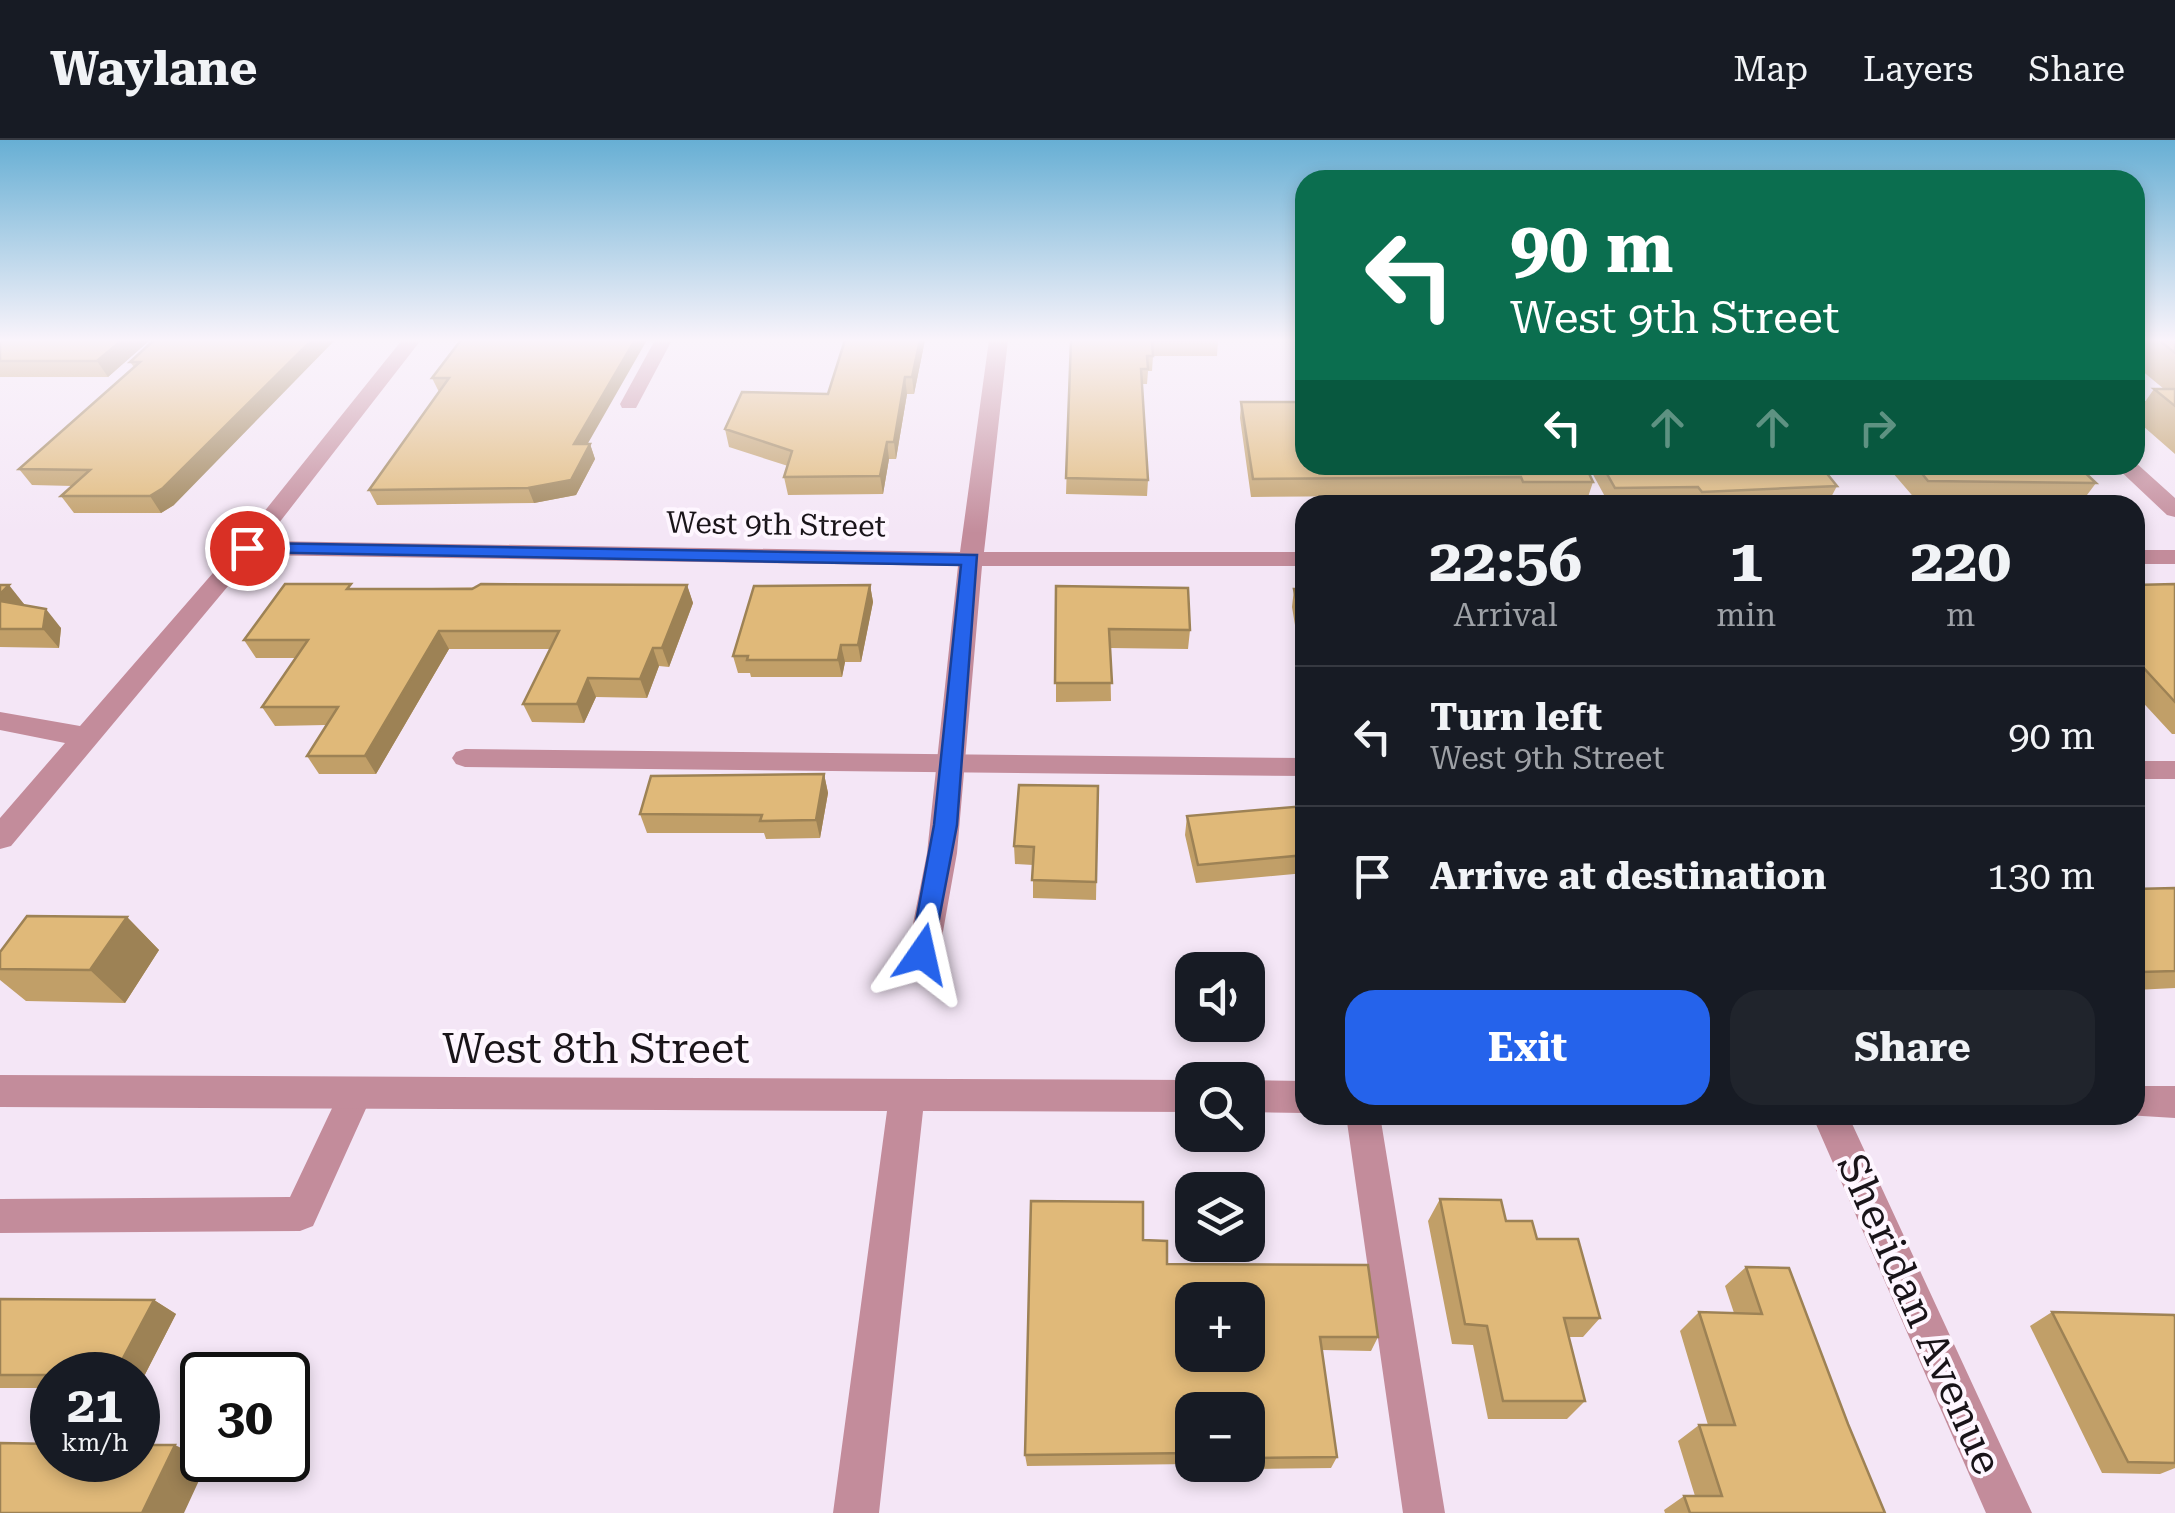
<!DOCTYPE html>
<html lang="en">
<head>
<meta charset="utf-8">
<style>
  :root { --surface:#171b24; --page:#20242c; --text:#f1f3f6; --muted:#9ea1a6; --line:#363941; --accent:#2563eb }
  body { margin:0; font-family:"Roboto Serif",serif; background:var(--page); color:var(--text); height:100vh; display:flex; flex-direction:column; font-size:38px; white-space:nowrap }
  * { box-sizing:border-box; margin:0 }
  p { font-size:32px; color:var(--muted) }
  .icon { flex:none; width:55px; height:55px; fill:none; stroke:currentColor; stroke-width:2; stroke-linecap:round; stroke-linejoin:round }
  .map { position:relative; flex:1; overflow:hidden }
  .sheet { position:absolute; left:1295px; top:355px; width:850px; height:630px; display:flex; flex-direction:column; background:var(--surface); border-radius:30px; box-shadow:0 5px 15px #0003 }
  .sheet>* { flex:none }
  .banner { position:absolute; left:1295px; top:30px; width:850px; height:305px; border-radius:30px; box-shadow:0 5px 15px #0003; background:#0b6e4f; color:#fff; overflow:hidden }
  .fabs { position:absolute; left:1175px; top:812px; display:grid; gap:20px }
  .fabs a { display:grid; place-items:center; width:90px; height:90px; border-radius:20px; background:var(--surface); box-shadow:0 5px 15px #0003; font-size:50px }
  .speed { position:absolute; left:30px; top:1212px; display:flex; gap:20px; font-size:50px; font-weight:700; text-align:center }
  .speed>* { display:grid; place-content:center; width:130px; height:130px; border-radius:50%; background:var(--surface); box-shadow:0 5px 15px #0003; line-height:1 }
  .speed small { font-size:25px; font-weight:400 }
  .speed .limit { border:5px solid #111; border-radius:15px; background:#fff; color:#111 }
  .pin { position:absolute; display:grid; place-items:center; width:85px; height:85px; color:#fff; margin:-42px; border:5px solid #fff; border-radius:50%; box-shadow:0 2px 10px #0007 }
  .me { position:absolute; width:110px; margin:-55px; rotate:11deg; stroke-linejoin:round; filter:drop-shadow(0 0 8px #0008) }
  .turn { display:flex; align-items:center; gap:35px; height:210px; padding:0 50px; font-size:45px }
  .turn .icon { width:130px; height:130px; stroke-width:2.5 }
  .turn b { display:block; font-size:70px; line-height:85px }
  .lanes { display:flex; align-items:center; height:95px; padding:0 50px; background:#0003; justify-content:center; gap:50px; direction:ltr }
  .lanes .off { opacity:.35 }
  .eta { display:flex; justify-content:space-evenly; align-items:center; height:170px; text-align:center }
  .eta b { font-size:60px; font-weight:700; line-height:70px }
  .button { display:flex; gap:20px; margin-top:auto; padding:20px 50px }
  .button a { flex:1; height:115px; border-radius:30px; background:var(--accent); color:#fff; font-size:40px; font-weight:700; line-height:115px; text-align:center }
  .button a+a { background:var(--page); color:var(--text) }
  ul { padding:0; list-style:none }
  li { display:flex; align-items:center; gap:30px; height:140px; padding:0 50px; border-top:2px solid var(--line) }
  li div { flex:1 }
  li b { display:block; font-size:38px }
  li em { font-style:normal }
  header { display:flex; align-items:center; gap:60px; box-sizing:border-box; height:140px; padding:0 50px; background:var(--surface); border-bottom:2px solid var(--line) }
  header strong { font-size:48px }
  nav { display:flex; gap:55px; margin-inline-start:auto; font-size:35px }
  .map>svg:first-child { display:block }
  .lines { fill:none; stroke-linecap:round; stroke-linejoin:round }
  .lane { fill:#c38c9b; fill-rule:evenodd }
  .street { fill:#c38c9b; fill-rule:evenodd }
  .wall { fill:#c19f68 }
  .shaded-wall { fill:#9d8255 }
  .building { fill:#e0b979; stroke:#9d8255; stroke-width:2.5; fill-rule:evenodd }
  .route { fill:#2563eb; stroke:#184099; stroke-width:2.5 }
  .labels { text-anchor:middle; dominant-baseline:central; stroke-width:8; stroke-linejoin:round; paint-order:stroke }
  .far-street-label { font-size:30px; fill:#191419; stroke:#fef6ff }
  .near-street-label { font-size:42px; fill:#191419; stroke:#fef6ff }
</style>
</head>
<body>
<header>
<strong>Waylane</strong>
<nav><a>Map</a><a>Layers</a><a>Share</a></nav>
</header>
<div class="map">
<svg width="2175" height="1373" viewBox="0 0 2175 1373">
  <rect width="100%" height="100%" fill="#f4e6f6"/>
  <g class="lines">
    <!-- lane -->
    <path class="lane" d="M655,200H672L636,268H622L620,264Z
      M2135,261H2175V273H2135Z
      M465,609L1305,618V636L465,627L456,624L452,618L456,612Z
      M2135,621H2175V639H2135Z
      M356,938L368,943L373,953L313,1086L300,1091L0,1093V1059L290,1057L344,943Z
      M1346,975H1380L1445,1373H1403Z"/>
    <!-- street -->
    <path class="street" d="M402,200H421L265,401L960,412L989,200H1008L984,412H1305V426H982L957,713L939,814L935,823L923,827L911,823L907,814L927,713L958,426L254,415L11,706L0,709V678L65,603L0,590V572L80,586L239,403Z
      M2135,322L2175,358V377L2167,375L2114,325Z
      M2135,410H2175V424H2135Z
      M0,935L1192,940V972L923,971L879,1373H833L887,971L0,967Z
      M1248,940L1305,941V973L1248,972Z
      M2135,946H2175V978L2126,975H2135Z
      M1812,975H1848L2032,1373H1986Z"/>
  </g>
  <!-- wall -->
  <path class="wall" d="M0,200H150L108,237H0Z
    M154,200L174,365L161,373H74L61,356L73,346L32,345L19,329L134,227L130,222Z
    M461,200L588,304H590L595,319L576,355L534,363L377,365L369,350L439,252L432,238Z
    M925,200L914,254H907L896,319H889L883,354L788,355L784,337L788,326L729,307L725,289L828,254Z
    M1071,200H1218L1217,216H1153L1152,231H1148L1147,244H1142L1148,340L1147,356L1066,354Z
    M2135,200H2175V314L2135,279V276L2154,249H2164L2135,225Z
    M1241,262L1593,342L1587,360H1518L1516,355L1251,357L1240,278Z
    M1591,325H1820L1837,346L1828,363L1776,365H1692L1691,363L1609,364L1590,329Z
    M1886,325H2077L2096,343L2081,363L1917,361Z
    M2175,444V594H2172L2135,554V445Z
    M0,445L24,464L23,465L61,488L59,508L0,507Z
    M687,445L693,463L669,527L659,526L647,558L596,557L584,583L532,582L523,564L550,509H449L376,634H319L307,616L326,585L275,586L262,567L296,518H256L244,500L353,449Z
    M870,445L873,462L861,522H845L842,537H751L750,533H738L733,516Z
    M1056,446L1190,490L1188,509L1110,508L1111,561L1056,562Z
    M1294,449H1305V515H1300L1292,467Z
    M824,634L828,653L820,698L766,699L764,693H647L640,674Z
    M1098,646L1096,760L1033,758V725L1015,724L1014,706Z
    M1305,666V733L1196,743L1185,695L1187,676Z
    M2175,748V848L2135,850V749Z
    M127,777L159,810L125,863L26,861L0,840V812Z
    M1440,1059L1506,1081L1600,1178L1583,1197H1569L1585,1261L1567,1279H1488L1473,1205L1452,1204L1428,1081Z
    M1143,1100L1167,1124L1378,1197L1371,1211L1322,1210L1337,1317L1331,1328L1250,1329L1249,1323H1248V1270H1192V1324L1027,1326L1025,1315Z
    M1746,1127L1848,1284L1885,1373H1665L1664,1370L1684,1356H1695L1678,1301L1699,1285H1708L1680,1191L1699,1172L1734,1173L1725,1146Z
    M0,1159L154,1160L176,1174L138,1248V1235H52V1248H0Z
    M2052,1172L2175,1177V1328L2160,1334L2102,1333L2030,1186Z"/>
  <!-- shaded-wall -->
  <path class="shaded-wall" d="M122,200H150L108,237L97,221Z
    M312,200H335L174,365L161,373L150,356Z
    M635,200H647L579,319L574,304Z
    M920,200H925L914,254L912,237Z
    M905,237L907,254L896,319L894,302Z
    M887,302L889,319L883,354L880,336Z
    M590,304L595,319L576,355L534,363L528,348Z
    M9,445L24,464L10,478L0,466V454Z
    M687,445L693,463L669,527L662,508Z
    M870,445L873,462L861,522L858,505Z
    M46,469L61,488L59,508L43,489Z
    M439,491L449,509L376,634L365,616Z
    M841,505L845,522L842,537L838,520Z
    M653,508L659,526L647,558L640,539Z
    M588,538L596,557L584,583L577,564Z
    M824,634L828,653L820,698L816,680Z
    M127,777L159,810L125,863L90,830Z
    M154,1160L176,1174L138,1248V1235H114Z
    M175,1305L208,1321L184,1373H142Z"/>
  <!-- building -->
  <path class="building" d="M0,200H122L97,221H0Z
    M154,200H312L163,348L150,356H61L90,330L19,329L140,222H130Z
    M461,200H635L574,304H590L571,340L528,348L369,350L449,238H432Z
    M845,200H920L912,237H905L894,302H887L880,336L784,337L792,311L725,289L742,252L828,254Z
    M1071,200H1218L1152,201L1153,216H1147L1148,229H1141L1148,340L1066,338Z
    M2159,200H2175V213Z
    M2154,249H2175V266Z
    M1241,262H1305V325H1585L1593,342H1523L1521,337L1253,339Z
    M1602,325H1820L1837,346L1702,352L1698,347L1615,348Z
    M1915,325H2077L2096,343L1928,341Z
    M285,444H351L347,449H472L481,444L687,445L662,508H653L640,539L588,538L577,564H523L559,491H439L365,616H307L338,567H262L308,500H244Z
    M2175,444V562L2140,524H2135V445Z
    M0,445H9L0,454Z
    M870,445L858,505H841L838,520H747L748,516H733L754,446Z
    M1056,446L1188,448L1190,490L1109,489L1112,543H1055Z
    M1294,449H1305V496H1304Z
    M0,461L46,469L43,489H0Z
    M824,634L816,680L760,681L762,675L640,674L651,636Z
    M1019,645L1098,646L1096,742L1032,740L1034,707L1014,706Z
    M1305,666V715L1198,725L1187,676Z
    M2175,748V831L2140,832L2135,825V749Z
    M27,776L127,777L90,830L0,829V812Z
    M1440,1059L1501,1060L1506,1081H1532L1537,1099H1578L1600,1178H1564L1585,1261H1503L1487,1186L1465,1184Z
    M1031,1061L1143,1062V1100L1167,1101V1124L1368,1125L1378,1197H1320L1337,1317L1254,1318L1253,1312H1248V1270H1192V1313L1025,1315ZM1192,1160H1248V1215H1192Z
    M1746,1127L1789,1128L1848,1284L1885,1373H1690L1684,1356H1722L1699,1285H1735L1699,1172L1762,1174Z
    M0,1159L154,1160L114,1235H0Z
    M2052,1172L2174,1175L2175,1177V1323L2128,1322Z
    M0,1303L52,1304V1320H138V1305H175L142,1373H0Z"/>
  <!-- sky -->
  <linearGradient id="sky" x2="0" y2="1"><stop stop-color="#67afd4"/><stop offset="0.51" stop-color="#faf4fb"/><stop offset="1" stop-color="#faf4fb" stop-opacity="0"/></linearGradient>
  <rect width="2175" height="393" fill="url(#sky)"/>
  <!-- route -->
  <path class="route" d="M247,403L977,415L957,685L931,821H914L910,814L934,685L961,425L240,412L238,408Z"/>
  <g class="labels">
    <!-- far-street labels -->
    <g class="far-street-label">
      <text transform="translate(776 384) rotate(1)">West 9th Street</text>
    </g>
    <!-- near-street labels -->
    <g class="near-street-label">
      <text x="596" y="908">West 8th Street</text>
      <text transform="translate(1920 1174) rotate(66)">Sheridan Avenue</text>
    </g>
  </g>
</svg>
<div class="fabs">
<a><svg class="icon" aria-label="sound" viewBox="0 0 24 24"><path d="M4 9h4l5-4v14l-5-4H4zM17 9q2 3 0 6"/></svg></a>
<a><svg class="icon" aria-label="search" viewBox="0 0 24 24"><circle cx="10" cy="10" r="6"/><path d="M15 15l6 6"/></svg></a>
<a><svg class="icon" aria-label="layers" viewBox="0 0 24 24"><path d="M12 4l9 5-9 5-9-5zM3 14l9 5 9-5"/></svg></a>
<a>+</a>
<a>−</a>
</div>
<div class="speed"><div>21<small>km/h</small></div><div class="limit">30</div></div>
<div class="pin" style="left:247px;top:408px;background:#d93025"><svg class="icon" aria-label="arrive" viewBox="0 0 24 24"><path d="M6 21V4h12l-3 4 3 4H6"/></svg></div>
<svg class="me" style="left:922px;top:814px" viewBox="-20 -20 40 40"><path d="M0-17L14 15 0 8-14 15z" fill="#2563eb" stroke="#fff" stroke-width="4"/></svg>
<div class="banner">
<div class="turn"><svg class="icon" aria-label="left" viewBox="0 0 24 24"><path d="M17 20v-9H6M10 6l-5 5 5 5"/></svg><div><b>90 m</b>West 9th Street</div></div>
<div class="lanes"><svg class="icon" aria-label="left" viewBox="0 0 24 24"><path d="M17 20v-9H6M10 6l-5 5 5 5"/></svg><svg class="icon off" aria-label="ahead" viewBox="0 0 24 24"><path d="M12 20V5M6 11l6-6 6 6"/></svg><svg class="icon off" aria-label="ahead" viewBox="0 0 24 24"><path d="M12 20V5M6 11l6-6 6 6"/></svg><svg class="icon off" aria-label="right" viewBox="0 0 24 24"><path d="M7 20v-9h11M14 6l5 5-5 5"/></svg></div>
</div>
<section class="sheet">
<div class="eta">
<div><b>22:56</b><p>Arrival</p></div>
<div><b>1</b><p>min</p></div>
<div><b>220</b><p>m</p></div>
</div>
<ul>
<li><svg class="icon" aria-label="left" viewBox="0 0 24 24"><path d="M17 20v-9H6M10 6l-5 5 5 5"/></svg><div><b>Turn left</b><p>West 9th Street</p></div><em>90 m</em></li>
<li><svg class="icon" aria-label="arrive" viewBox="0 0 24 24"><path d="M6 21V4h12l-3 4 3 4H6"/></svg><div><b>Arrive at destination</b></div><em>130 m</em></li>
</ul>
<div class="button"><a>Exit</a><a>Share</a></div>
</section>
</div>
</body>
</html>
